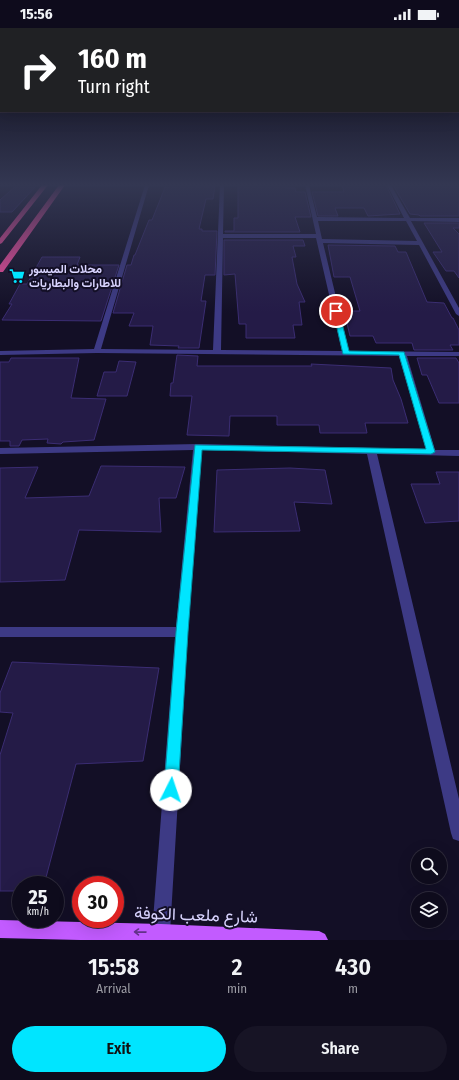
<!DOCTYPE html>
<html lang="en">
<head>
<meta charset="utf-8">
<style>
  :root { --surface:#0e0b1c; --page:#171425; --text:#f1f3f6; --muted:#9b9ba3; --line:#2e2b3b; --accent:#00e5ff }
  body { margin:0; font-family:"Fira Sans Condensed",Vazirmatn,sans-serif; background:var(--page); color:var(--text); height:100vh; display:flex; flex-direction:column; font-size:15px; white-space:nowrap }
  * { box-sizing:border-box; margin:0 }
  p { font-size:13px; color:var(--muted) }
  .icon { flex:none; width:22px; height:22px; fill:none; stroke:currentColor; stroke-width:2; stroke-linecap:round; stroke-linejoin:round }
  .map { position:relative; height:912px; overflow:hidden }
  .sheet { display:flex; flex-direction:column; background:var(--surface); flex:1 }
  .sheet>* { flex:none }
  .top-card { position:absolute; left:0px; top:0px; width:459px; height:84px; box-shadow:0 4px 16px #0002,0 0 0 1px var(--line); background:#202124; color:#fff; overflow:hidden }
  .buttons { position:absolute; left:411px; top:820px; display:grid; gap:8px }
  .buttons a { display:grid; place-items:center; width:36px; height:36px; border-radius:50%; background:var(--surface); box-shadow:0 4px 16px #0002,0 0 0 1px var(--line); font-size:20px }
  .speed { position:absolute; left:12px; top:848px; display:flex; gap:8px; font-size:20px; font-weight:700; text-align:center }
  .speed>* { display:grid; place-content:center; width:52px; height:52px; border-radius:50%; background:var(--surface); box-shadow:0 4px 16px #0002,0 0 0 1px var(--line); line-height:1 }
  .speed small { font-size:10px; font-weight:400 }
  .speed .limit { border:6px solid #d22; background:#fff; color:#111 }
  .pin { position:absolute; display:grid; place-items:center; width:34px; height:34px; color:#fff; margin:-17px; border:2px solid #fff; border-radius:50%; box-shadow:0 1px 4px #0007 }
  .me { position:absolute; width:44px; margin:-22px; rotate:4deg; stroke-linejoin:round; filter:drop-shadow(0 0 3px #0008) }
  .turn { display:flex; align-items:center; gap:14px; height:84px; padding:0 12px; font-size:18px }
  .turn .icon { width:52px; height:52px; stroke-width:2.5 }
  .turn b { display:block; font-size:28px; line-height:34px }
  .eta { display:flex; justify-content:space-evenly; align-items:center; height:68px; text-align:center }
  .eta b { font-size:24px; font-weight:600; line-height:28px }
  .cta { display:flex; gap:8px; margin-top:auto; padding:8px 12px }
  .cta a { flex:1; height:46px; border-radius:24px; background:var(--accent); color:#111; font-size:16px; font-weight:600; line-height:46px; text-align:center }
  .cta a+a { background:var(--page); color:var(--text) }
  .status { display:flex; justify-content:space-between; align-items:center; height:28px; padding:0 20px; background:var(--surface); direction:ltr }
  .status svg { height:11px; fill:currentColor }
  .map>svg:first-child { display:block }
  .building { fill:#241b47; stroke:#3b2d73 }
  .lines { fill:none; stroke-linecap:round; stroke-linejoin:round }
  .street { fill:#3d3a85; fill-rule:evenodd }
  .primary { fill:#c25bff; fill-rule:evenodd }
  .highway { fill:#ff4fa3; fill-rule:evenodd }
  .oneway { stroke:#623188 }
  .route { fill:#00e5ff; stroke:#0095a6 }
  .labels { text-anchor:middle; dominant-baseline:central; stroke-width:4; stroke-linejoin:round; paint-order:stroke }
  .far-poi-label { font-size:12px; font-weight:bold; fill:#d9d4ff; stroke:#130f26; text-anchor:start }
  .near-street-label { font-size:17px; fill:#d9d4ff; stroke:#130f26 }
</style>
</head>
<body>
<div class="status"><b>15:56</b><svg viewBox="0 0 49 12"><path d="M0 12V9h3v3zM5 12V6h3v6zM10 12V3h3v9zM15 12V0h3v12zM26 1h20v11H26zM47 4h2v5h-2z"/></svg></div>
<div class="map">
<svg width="459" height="912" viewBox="0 0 459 912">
  <rect width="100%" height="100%" fill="#130f26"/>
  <!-- building -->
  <path class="building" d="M17,157H37L12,184H0V172Z
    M166,157L215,158L213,171H206L199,201H202V203H217L215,247H205L201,273H206L199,320H178L179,318L150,317L153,298H129L134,285H113L127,237H131L134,227H135L149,192H152Z
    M238,157H286V160H295L296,164H305L311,189H295L300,204H225V203H234V190H238Z
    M342,157H386L400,186L368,188L364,180H335L338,188H318L312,164H344Z
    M393,157H450L452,159H459V188H420L419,187L410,186Z
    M424,195H459V200H453L459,206V250L454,243H446L433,224H442Z
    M224,212H303L305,218H293L296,229H292L297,256L305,274H299L302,297H293L295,310H246V296H239L235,246L224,247Z
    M328,217L395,218L398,224H406L427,274L444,275L452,290H453L459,302V317H450L453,322H414L412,315H376L373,308H350L344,283H360L350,249H334Z
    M42,229H80L77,237H119L101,293L2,292L12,276H9L20,256H27Z
    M177,327L198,328L197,338H312L311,336L391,340L393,352L401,371L408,395H365L367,405H320L319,397H277V388H230L229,408L187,407L192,368H170L171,355H173Z
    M11,330H79L71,370L106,371L94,412L63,414L61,416L47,415L48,411L22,412L19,418H10V413H0V334H9Z
    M417,330H456L459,335V375H439L427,347H422Z
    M119,333L136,334L127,368H97L104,344H116Z
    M101,438L185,439L176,470H159L161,504L79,502L65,552L0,554V440L38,439L25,470L89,468Z
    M290,440L325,442L332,476L294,474L300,503L214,504L217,442Z
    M436,444H459V493L425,495L411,456H440Z
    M12,634L159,640L143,733L76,736L44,857H21V863H0V727L13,685L0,684V665Z"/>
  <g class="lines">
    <!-- street -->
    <path class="street" d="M145,157H149L101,321L213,322L220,157H224L223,206H316L305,157H309L317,189L404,190L387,157H391L410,190H459V194L411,193L459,280V288L456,286L419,217L323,215L349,323L459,324V328H407L435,422H459V428L377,426L459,771V813L453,811L451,805L367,426L202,422L188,604L170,905L166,912L155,911L152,905L175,609H0V599H176L193,422L0,426V420L198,416L426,421L399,328L97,325L0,327V323L94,321ZM318,193H406L417,213L322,211ZM223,210H316L342,323L221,322Z"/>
    <!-- primary -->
    <path class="primary" d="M0,892L161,896L319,903L325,906L328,912H80L0,910Z"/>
    <!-- highway -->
    <path class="highway" d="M42,157H48L2,215L0,216V210Z
      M59,157H65L3,244H0V237Z"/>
  </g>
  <!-- one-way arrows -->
  <defs><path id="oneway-shaft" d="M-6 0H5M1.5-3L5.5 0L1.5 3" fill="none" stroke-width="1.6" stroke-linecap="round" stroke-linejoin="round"/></defs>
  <use class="oneway" href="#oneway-shaft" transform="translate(140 904) rotate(-179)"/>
  <!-- sky -->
  <linearGradient id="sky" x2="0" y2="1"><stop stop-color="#0a0815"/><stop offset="0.55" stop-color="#333752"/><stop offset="1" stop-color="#333752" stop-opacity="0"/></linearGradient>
  <rect width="459" height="285" fill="url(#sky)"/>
  <!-- route -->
  <path class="route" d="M336,281L339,283L349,323L404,324L435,424L431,426L202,422L188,604L178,762L176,767L171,769L166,767L164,762L176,604L195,417L426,421L399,327L343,326L333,283Z"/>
  <!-- icons -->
  <defs>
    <symbol id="supermarket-bare" viewBox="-9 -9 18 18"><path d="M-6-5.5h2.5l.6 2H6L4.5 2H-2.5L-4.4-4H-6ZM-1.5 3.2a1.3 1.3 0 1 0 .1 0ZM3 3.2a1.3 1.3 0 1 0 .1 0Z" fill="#00e5ff" stroke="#130f26" stroke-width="2.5" paint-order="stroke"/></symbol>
  </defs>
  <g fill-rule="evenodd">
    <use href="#supermarket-bare" x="6" y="237" width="22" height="22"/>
  </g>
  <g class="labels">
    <!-- far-poi labels -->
    <g class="far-poi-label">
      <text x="29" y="241">محلات الميسور<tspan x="29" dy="14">للاطارات والبطاريات</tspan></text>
    </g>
    <!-- near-street labels -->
    <g class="near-street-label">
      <text transform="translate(196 887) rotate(2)">شارع ملعب الكوفة</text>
    </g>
  </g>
</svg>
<div class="buttons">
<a><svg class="icon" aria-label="search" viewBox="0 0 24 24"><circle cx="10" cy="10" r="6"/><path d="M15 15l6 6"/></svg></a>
<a><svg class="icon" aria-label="layers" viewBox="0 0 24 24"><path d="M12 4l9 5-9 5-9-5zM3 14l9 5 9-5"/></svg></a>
</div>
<div class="speed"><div>25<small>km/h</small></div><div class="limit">30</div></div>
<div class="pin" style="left:336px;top:283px;background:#d93025"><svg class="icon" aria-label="arrive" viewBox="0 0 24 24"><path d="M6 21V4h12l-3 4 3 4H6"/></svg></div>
<svg class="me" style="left:171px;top:762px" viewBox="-20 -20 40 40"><circle r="19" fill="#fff"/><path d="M0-13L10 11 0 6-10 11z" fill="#00e5ff"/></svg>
<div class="top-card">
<div class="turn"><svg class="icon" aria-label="right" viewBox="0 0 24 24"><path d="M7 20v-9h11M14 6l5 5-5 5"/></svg><div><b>160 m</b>Turn right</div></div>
</div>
</div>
<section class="sheet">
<div class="eta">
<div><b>15:58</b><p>Arrival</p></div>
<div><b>2</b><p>min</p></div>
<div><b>430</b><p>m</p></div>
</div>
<div class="cta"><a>Exit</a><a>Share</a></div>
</section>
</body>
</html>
